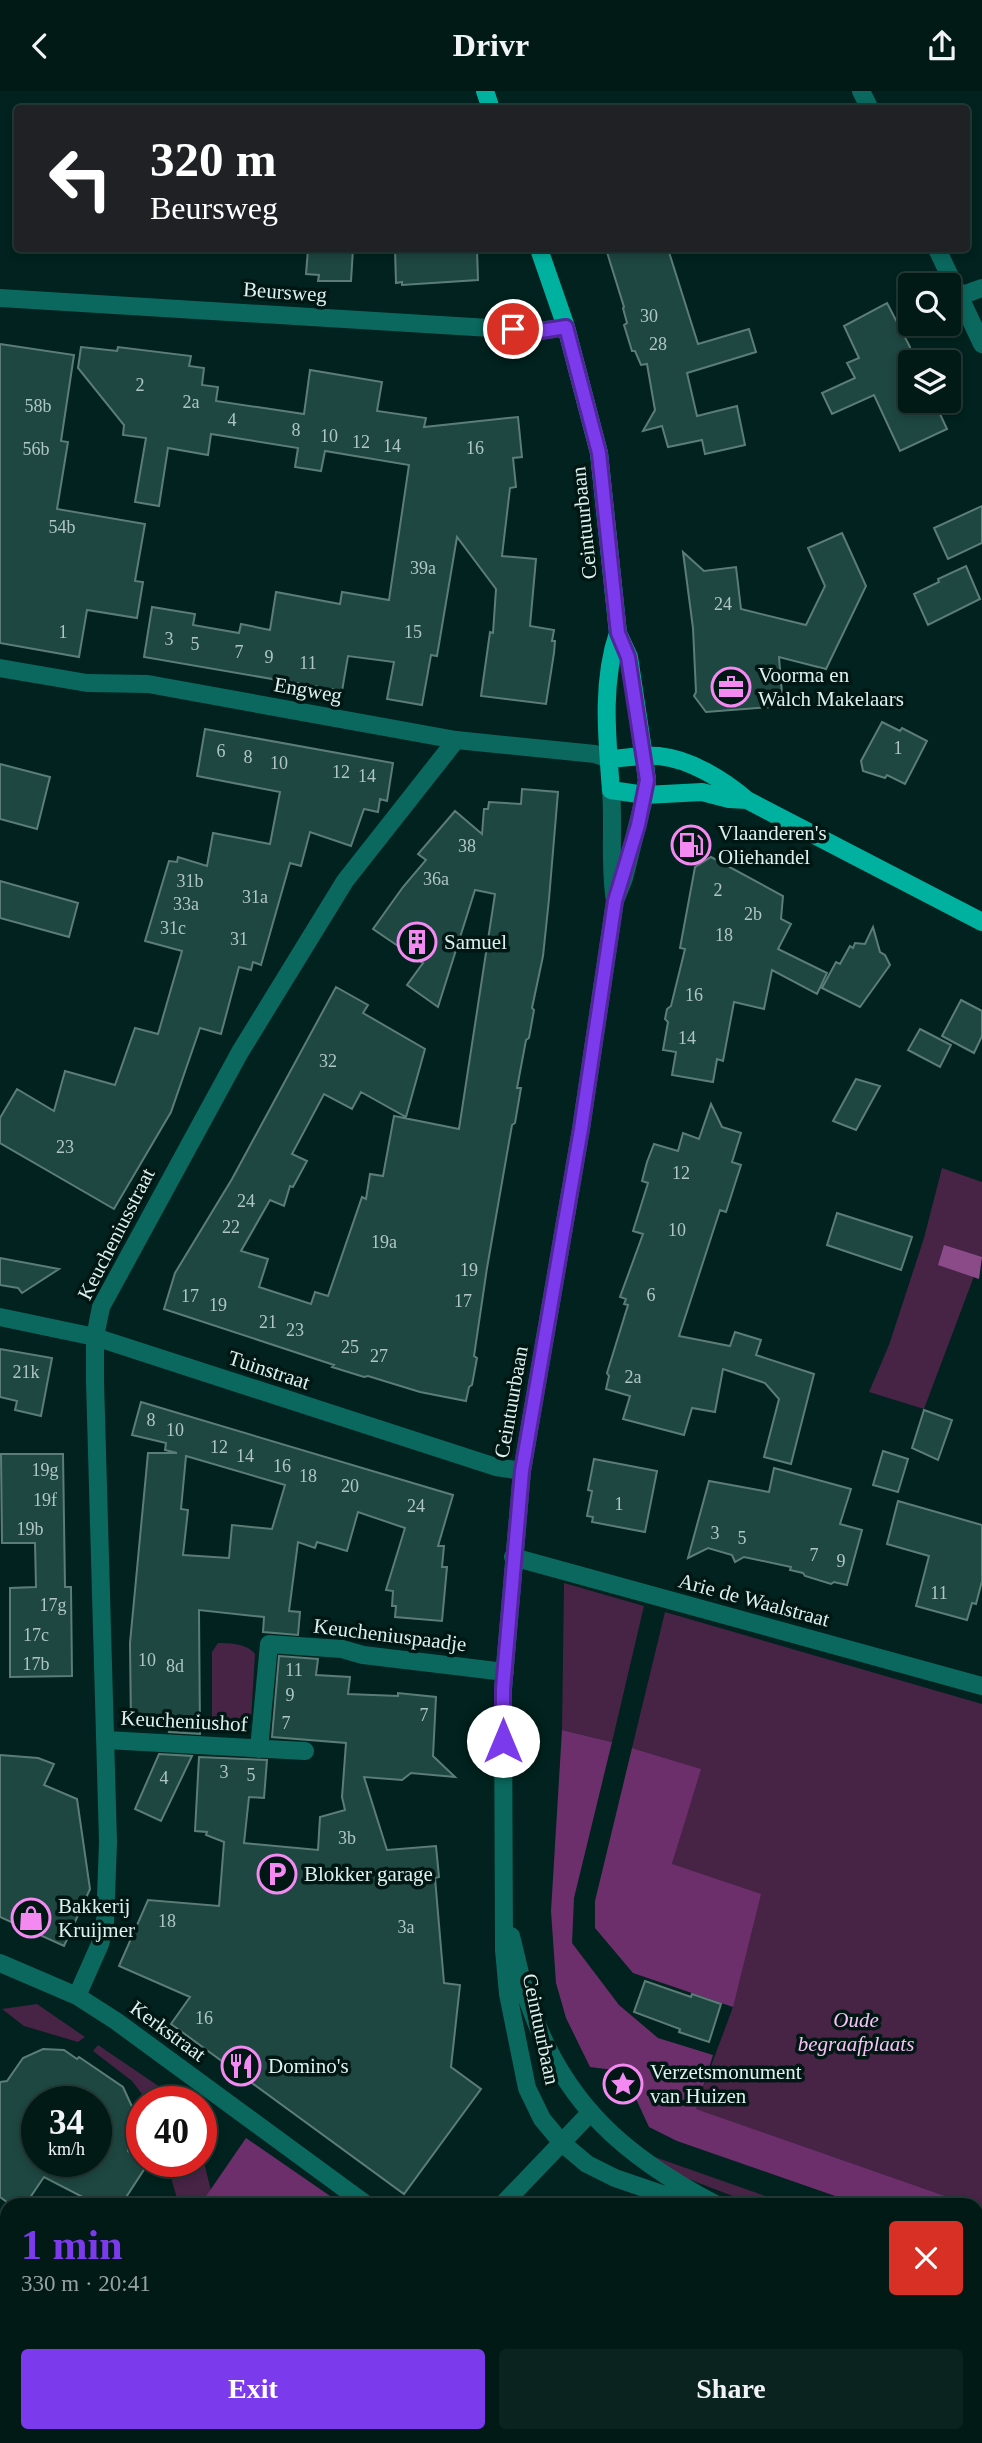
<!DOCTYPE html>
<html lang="en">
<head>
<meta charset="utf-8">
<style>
  :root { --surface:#011a16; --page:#0b231f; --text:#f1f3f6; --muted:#96a1a1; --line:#233835; --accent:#7c3aed }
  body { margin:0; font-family:"Times New Roman",serif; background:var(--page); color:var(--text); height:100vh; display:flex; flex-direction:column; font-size:26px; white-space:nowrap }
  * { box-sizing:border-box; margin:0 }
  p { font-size:23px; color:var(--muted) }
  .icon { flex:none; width:38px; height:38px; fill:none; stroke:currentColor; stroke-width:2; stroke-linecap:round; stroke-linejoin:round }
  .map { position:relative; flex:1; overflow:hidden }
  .drawer { position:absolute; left:0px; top:2107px; width:984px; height:245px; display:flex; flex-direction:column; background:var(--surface); border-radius:21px 21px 0 0; box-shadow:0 4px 10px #0003,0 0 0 2px var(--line) }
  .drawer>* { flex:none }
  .guide { position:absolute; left:14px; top:14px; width:956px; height:147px; border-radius:7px; box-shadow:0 4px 10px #0003,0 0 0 2px var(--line); background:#202124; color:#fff; overflow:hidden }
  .controls { position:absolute; left:898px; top:182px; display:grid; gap:14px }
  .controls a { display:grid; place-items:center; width:63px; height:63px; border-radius:7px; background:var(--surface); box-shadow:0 4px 10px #0003,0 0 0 2px var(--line); font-size:35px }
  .speed { position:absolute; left:21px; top:1995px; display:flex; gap:14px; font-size:35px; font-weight:700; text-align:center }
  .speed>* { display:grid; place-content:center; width:91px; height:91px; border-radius:50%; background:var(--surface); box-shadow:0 4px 10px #0003,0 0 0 2px var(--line); line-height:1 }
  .speed small { font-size:18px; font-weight:400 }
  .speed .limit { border:10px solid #d22; background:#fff; color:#111 }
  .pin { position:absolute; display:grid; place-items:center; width:60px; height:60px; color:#fff; margin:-30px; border:4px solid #fff; border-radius:50%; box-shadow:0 2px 7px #0007 }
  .me { position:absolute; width:77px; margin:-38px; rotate:0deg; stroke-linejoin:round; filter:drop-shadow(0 0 5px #0008) }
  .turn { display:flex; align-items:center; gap:24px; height:147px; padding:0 21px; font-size:32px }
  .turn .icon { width:91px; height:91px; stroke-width:2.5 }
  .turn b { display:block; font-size:49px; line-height:60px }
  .round { display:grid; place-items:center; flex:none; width:74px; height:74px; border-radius:7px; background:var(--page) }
  .summary { display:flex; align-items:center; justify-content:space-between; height:119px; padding:0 21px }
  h1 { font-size:42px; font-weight:700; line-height:52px; color:var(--accent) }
  .button { display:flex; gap:14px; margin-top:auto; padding:14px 21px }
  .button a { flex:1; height:80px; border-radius:7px; background:var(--accent); color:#fff; font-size:28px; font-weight:700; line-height:80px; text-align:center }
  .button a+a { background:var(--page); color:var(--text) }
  header { display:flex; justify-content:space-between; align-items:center; height:91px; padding:0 21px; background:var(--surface); font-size:32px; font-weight:700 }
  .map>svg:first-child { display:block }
  .green { fill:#472346 }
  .forest { fill:#6c2f6b }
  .water { fill:#8a4b88 }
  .building { fill:#1e4741; stroke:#5c7d77; stroke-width:2; fill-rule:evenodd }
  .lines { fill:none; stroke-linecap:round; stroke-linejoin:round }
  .minor { stroke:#0a685e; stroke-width:18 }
  .major { stroke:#00b1a0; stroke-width:18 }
  .route-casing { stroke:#51269a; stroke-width:18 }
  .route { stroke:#7c3aed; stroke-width:12 }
  .labels { text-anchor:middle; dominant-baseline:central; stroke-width:7; stroke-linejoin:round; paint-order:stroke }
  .number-label { font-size:18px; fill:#afc6c3 }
  .street-label { font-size:21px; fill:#dff1ee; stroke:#011714 }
  .poi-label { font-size:21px; fill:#dff1ee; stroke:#011714; text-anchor:start }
  .park-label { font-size:21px; font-style:italic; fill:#f7c2f4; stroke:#011714 }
</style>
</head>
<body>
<header><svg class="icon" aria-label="back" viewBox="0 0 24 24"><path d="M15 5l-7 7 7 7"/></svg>Drivr<svg class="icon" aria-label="share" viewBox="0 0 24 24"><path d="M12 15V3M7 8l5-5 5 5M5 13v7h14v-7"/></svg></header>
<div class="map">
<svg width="982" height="2352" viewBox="0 0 982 2352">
  <rect width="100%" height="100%" fill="#01221e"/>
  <!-- green -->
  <path class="green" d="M942,1077L982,1091V1164L924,1318L869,1301L889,1254L924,1147Z
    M564,1492L644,1515L612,1651L562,1639Z
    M665,1521L982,1613V2118L976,2114H971L695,2018L733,1916L672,1773L700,1678L632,1657Z
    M218,1552C230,1552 248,1553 255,1563L251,1628C243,1642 222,1640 212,1629V1561Z
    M37,1913L85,1946L78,1951L24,1935L2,1918Z
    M98,1954L182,2011H148L132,1990L93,1960Z
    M201,2060L211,2099L200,2114H179L166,2070H201Z
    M652,2065L791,2114H756L665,2079Z"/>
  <!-- forest -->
  <path class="forest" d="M562,1639L612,1651L574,1807L572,1852L619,1914L658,1947L713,1964L696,2018L971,2114H861L677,2050L649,2036L631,1997L614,1979L590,1976L566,1927L556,1892L551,1820Z
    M632,1657L701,1678L672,1773L761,1803L733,1916L633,1882L595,1837V1810Z
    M246,2047L333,2107L332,2114H200Z"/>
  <!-- water -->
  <path class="water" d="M944,1154L982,1166L979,1188L938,1174Z"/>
  <!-- building -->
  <path class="building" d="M308,158H353L351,190H318L319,184L306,183Z
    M395,158H477L478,189L402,194V191L396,192Z
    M606,158H668L698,253L749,238L756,261L687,282L697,325L737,315L745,354L705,363L702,349L668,356L662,335L643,340L655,319L647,273L641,274L635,260H632L624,234L627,232L623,217L624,216Z
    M887,212L910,256V310H934L947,338L900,360L874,304L832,323L822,302L855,287L847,272L859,267L844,235Z
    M0,253L74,264L61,350L68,351L57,418L145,433L135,490L143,491L137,527L87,519L79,566L0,552Z
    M81,256L117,260L118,256L191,265L189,275L204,277L202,294L218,296L216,310L304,323L310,279L382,291L377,320L426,327L424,336L518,326L522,366L513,367L516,396L510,397L502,465L536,468L530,535L554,539L552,550H555L554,562L546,613L481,605L490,541L493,542L496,498L457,446L437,565L431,564L422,614L387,608L394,571L348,565L342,600L144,566L152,516L195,523L193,534L239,542L241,533L270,539L276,501L340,513L342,501L389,509L409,374L325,360L321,380L295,376L298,357L211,343L208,364L168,357L159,415L135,411L146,347L123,344L124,334L78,277Z
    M982,415V452L948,468L934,437Z
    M842,442L866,495L826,578L779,566L783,615L706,621L694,605L696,601L693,537L683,461L704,480L736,476L741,518L806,534L825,495L808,457Z
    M966,475L980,508L928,534L914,503L939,491L938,488Z
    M882,631L900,640L902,637L927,650L905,693L887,684L885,687L863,680L861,670Z
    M205,638L393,672L387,710L380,708L378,721L364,718L351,755L310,741L301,775L290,772L261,874L253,871L251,879L239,876L221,943L200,937L171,1021L114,1118L0,1052V1027L17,998L54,1020L65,980L115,994L135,937L158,943L182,860L145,850L169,770L177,771L178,766L207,775L213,742L270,753L280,701L197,685Z
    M0,673L50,686L37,738L0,728Z
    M522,698L558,701L549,808L543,865L532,917L534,919L529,947L526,949L517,997H521L515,1032L512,1034L487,1177L474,1265L477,1267L472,1294L469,1296L466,1310L420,1301L368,1285L364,1286L332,1276L334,1274L164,1218L175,1182L232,1088L336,896L368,914L363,922L425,958L406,1026L361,1001L352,1018L324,1003L292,1063L307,1070L293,1096L290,1095L284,1115L270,1109L241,1160L268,1168L259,1196L311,1213L315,1201L328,1205L362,1106L366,1108L370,1083L383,1085L394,1025L459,1038L495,803L475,799L438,916L407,894L423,872L373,838L403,796L426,769L418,763L455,720L482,743L484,718H488L489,711L521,713Z
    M711,766L783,805L781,828L791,833L778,858L827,882L817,903L772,879L764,918L734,911L723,970L717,968L713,991L672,984L676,961L663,959L668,931L665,928L667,918L671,915L685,858L680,857L695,776Z
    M0,790L78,812L69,846L0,827Z
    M873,836L880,861L885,864L890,874L860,916L822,897L836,871L840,873L850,855L853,857L855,852L865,853Z
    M961,909L982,920V945L974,962L942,945Z
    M920,938L951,954L940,976L908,959Z
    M856,988L880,995L856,1039L833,1030Z
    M711,1013L722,1036L741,1042L732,1071L741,1074L726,1121L720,1119L679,1245L730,1255L735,1241L761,1249L756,1264L814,1283L791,1373L764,1366L779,1308L765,1292L723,1278L715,1321L692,1317L684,1344L623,1328L630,1305L606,1298L609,1285L607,1282L628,1214L624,1213L626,1208L620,1206L643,1143L633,1140L648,1092L642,1090L647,1071L654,1053L678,1060L683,1042L699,1048Z
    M837,1122L912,1146L901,1179L827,1154Z
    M0,1167L59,1178L22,1202L18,1197L0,1194Z
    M0,1258L52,1267L41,1325L15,1319L17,1310L0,1306Z
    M141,1311L453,1404L438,1455H444L442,1476H447L442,1530L395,1526L396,1515H392L393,1500L386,1499L405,1437L358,1421L347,1460L317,1451L315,1457L298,1451L289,1520L300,1521L298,1544L263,1541L264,1526L199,1519L200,1643L169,1641L171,1636H131L130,1552L148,1362H177L165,1359L166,1352L132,1344ZM186,1365L285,1394L272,1438L232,1434L229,1467L183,1464L188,1419L181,1418Z
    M924,1319L952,1329L938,1369L912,1357Z
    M883,1360L908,1368L898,1401L873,1394Z
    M1,1363H63L65,1496H71L72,1585L10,1586V1497L36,1496L35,1452H2Z
    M594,1368L657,1380L645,1441L592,1431L593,1426L587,1425L592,1400L588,1399Z
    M774,1377L851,1398L840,1433L862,1439L847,1494L834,1491L831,1493L805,1485L803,1482L790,1479L791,1476L744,1466L735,1471L732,1464L708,1457L688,1467L709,1390L769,1401Z
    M898,1410L982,1434V1490L976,1513L972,1512L967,1529L916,1515L929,1465L887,1453Z
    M279,1565L318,1568L316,1584L350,1586L348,1603L398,1605V1602L436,1606L433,1665L455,1686L411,1682L402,1689L364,1686L387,1759L436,1755L439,1786L435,1787L444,1892L460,1894L451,1976L481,1998L404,2103L171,1933L190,1906L119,1875L148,1809L219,1815L224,1751L206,1744L207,1741L195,1740L199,1666L267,1669L264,1707L249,1706L244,1752L318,1759L320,1726L345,1719L342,1706L346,1652L272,1646Z
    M159,1663L192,1665L161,1730L135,1718Z
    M0,1664L38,1667L54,1673L44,1694L77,1708L90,1798L64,1855L0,1826Z
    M645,1890L691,1906L692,1903L721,1913L709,1951L679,1941L680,1938L634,1921Z
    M43,1958L64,1959L77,1968L79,1966L123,1996L134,2020L128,2060L147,2074L121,2114H98L44,2086L25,2114H11L0,2106V1991L7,1990L23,1967ZM37,2011H96V2070H37Z"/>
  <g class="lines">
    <!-- minor -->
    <path class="minor" d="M861,0L870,18
      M937,158L982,253
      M960,205L982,197
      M0,207L540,240L566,236
      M0,577L87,592L148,593L456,649L595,663L609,668
      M611,699C614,736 609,773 615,810
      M645,704L624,787L615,810L581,1038L522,1380L503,1598L504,1859L508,1903L527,1997L542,2028L562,2052L587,2073L615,2087L694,2114
      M0,1226L95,1246L496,1376L522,1380
      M513,1466L982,1595
      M106,1649L305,1660
      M259,1658L269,1553L342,1558L363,1564L505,1581
      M511,1845C517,1868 521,1891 529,1913C564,2013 625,2066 717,2114
      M0,1872L77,1905L116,1930L367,2114
      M77,1905L100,1853L105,1833L108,1751L95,1290V1246L101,1216L240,961L345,790L456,649
      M502,2114L591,2021
      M976,2218L982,2220
      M0,2220H7
      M0,2347L7,2341
      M520,2352V2345"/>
    <!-- major -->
    <path class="major" d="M485,0L491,18
      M539,158L566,236L599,362L618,542L629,566L644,666L647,689L645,704
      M618,542C601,592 607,647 611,699L645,704L702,701L729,708L747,709
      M609,668C625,667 643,664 659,665C690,668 724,689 747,709L982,831"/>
  </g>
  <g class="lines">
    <defs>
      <path id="route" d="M503,1650V1598L522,1380L581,1038L615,810L638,734L647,689L628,566L618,542L599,362L566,236L541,240L513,238"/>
    </defs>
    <!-- route casing -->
    <use href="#route" class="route-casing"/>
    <!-- route -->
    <use href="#route" class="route"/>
  </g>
  <!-- icons -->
  <defs>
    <symbol id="office-ring" viewBox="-11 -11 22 22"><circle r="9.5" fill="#011714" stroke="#f489f1" stroke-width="1.5"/><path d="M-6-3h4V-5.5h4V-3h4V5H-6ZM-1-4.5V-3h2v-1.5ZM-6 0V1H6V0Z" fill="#f489f1"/></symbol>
    <symbol id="fuel-ring" viewBox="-11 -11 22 22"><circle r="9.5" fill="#011714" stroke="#f489f1" stroke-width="1.5"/><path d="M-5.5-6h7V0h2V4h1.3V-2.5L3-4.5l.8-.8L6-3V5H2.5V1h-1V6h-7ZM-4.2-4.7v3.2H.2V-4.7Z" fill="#f489f1"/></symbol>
    <symbol id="building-ring" viewBox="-11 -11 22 22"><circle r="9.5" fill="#011714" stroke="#f489f1" stroke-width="1.5"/><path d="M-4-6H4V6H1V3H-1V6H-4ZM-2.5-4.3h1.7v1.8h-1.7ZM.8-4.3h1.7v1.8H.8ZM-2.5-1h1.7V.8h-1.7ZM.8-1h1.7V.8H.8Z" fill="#f489f1"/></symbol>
    <symbol id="parking-ring" viewBox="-11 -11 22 22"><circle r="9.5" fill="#011714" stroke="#f489f1" stroke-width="1.5"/><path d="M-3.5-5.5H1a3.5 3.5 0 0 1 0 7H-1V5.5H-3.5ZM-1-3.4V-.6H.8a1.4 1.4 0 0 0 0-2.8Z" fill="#f489f1"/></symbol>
    <symbol id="shop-ring" viewBox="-11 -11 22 22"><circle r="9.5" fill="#011714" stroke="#f489f1" stroke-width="1.5"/><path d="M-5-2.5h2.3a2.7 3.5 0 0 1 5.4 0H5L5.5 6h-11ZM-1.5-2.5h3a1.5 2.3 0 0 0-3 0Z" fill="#f489f1"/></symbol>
    <symbol id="restaurant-ring" viewBox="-11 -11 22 22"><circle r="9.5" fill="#011714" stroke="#f489f1" stroke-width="1.5"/><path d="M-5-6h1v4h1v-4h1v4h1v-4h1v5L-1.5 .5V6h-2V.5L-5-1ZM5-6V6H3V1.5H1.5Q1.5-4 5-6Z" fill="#f489f1"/></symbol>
    <symbol id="sight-ring" viewBox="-11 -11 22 22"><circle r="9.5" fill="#011714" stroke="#f489f1" stroke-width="1.5"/><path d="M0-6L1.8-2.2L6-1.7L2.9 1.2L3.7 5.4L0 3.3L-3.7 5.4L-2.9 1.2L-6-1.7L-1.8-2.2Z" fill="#f489f1"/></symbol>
  </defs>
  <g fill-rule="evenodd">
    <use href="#office-ring" x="709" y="574" width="44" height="44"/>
    <use href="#fuel-ring" x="669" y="732" width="44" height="44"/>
    <use href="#building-ring" x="395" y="829" width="44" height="44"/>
    <use href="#parking-ring" x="255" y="1761" width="44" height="44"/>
    <use href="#shop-ring" x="9" y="1805" width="44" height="44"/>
    <use href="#restaurant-ring" x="219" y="1953" width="44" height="44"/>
    <use href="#sight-ring" x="601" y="1971" width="44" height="44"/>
  </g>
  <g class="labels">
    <!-- number labels -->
    <g class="number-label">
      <text x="649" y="225">30</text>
      <text x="658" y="253">28</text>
      <text x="140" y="294">2</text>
      <text x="191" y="311">2a</text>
      <text x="38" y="315">58b</text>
      <text x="232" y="329">4</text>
      <text x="296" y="339">8</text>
      <text x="329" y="345">10</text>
      <text x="361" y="351">12</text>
      <text x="392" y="355">14</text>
      <text x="475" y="357">16</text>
      <text x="36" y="358">56b</text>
      <text x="62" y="436">54b</text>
      <text x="423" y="477">39a</text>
      <text x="723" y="513">24</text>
      <text x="63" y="541">1</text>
      <text x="413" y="541">15</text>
      <text x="169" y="548">3</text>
      <text x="195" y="553">5</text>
      <text x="239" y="561">7</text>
      <text x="269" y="566">9</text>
      <text x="308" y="572">11</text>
      <text x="898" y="657">1</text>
      <text x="221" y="660">6</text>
      <text x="248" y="666">8</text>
      <text x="279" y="672">10</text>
      <text x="341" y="681">12</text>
      <text x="367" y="685">14</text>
      <text x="467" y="755">38</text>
      <text x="436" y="788">36a</text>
      <text x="190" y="790">31b</text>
      <text x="718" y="799">2</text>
      <text x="255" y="806">31a</text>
      <text x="186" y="813">33a</text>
      <text x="753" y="823">2b</text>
      <text x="173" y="837">31c</text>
      <text x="724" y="844">18</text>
      <text x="239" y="848">31</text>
      <text x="694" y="904">16</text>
      <text x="687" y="947">14</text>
      <text x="328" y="970">32</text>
      <text x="65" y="1056">23</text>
      <text x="681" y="1082">12</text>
      <text x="246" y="1110">24</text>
      <text x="231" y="1136">22</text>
      <text x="677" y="1139">10</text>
      <text x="384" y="1151">19a</text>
      <text x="469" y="1179">19</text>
      <text x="651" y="1204">6</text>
      <text x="190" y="1205">17</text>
      <text x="463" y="1210">17</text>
      <text x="218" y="1214">19</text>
      <text x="268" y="1231">21</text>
      <text x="295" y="1239">23</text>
      <text x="350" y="1256">25</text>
      <text x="379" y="1265">27</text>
      <text x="26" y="1281">21k</text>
      <text x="633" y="1286">2a</text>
      <text x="151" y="1329">8</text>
      <text x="175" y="1339">10</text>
      <text x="219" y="1356">12</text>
      <text x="245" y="1365">14</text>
      <text x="282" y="1375">16</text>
      <text x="45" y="1379">19g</text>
      <text x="308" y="1385">18</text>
      <text x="350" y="1395">20</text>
      <text x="45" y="1409">19f</text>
      <text x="619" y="1413">1</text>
      <text x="416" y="1415">24</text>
      <text x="30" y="1438">19b</text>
      <text x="715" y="1442">3</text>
      <text x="742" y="1447">5</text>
      <text x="814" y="1464">7</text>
      <text x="841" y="1470">9</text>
      <text x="939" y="1502">11</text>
      <text x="53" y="1514">17g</text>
      <text x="36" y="1544">17c</text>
      <text x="147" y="1569">10</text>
      <text x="36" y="1573">17b</text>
      <text x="175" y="1575">8d</text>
      <text x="294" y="1579">11</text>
      <text x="290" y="1604">9</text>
      <text x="424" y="1624">7</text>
      <text x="286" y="1632">7</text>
      <text x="224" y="1681">3</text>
      <text x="251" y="1684">5</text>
      <text x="164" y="1687">4</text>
      <text x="347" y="1747">3b</text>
      <text x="167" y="1830">18</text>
      <text x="406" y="1836">3a</text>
      <text x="204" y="1927">16</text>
    </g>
    <!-- street labels -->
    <g class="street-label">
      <text transform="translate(285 201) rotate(4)">Beursweg</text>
      <text transform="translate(584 432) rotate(-96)">Ceintuurbaan</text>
      <text transform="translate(308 599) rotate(10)">Engweg</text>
      <text transform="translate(116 1143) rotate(-63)">Keucheniusstraat</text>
      <text transform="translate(269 1279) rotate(18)">Tuinstraat</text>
      <text transform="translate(511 1311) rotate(-80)">Ceintuurbaan</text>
      <text transform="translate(754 1509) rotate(15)">Arie de Waalstraat</text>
      <text transform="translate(390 1544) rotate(7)">Keucheniuspaadje</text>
      <text transform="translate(184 1630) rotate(3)">Keucheniushof</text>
      <text transform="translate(541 1938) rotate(78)">Ceintuurbaan</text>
      <text transform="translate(168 1940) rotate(36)">Kerkstraat</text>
    </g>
    <!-- poi labels -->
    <g class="poi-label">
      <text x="758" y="584">Voorma en<tspan x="758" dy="24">Walch Makelaars</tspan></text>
      <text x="718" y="742">Vlaanderen's<tspan x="718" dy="24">Oliehandel</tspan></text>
      <text x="444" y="851">Samuel</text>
      <text x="304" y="1783">Blokker garage</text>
      <text x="58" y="1815">Bakkerij<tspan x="58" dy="24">Kruijmer</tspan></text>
      <text x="268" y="1975">Domino's</text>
      <text x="650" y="1981">Verzetsmonument<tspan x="650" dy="24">van Huizen</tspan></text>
    </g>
    <!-- park labels -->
    <g class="park-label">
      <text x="856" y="1929">Oude<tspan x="856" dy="24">begraafplaats</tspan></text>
    </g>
  </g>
</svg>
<div class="controls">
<a><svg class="icon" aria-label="search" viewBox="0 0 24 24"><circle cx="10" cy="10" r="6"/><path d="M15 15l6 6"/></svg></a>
<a><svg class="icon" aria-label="layers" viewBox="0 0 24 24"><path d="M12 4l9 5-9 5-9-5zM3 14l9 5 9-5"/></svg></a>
</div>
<div class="speed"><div>34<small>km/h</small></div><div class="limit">40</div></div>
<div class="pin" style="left:513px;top:238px;background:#d93025"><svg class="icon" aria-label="arrive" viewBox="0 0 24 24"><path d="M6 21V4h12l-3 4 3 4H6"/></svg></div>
<svg class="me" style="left:503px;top:1650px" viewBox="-20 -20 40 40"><circle r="19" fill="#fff"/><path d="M0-13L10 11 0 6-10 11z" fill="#7c3aed"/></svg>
<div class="guide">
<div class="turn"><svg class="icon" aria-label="left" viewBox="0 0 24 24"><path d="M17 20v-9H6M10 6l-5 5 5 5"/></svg><div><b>320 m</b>Beursweg</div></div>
</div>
<section class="drawer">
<div class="summary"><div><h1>1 min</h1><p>330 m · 20:41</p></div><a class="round" style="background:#d93025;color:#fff"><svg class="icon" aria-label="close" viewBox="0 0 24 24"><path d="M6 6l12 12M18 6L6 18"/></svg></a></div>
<div class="button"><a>Exit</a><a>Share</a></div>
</section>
</div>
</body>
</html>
